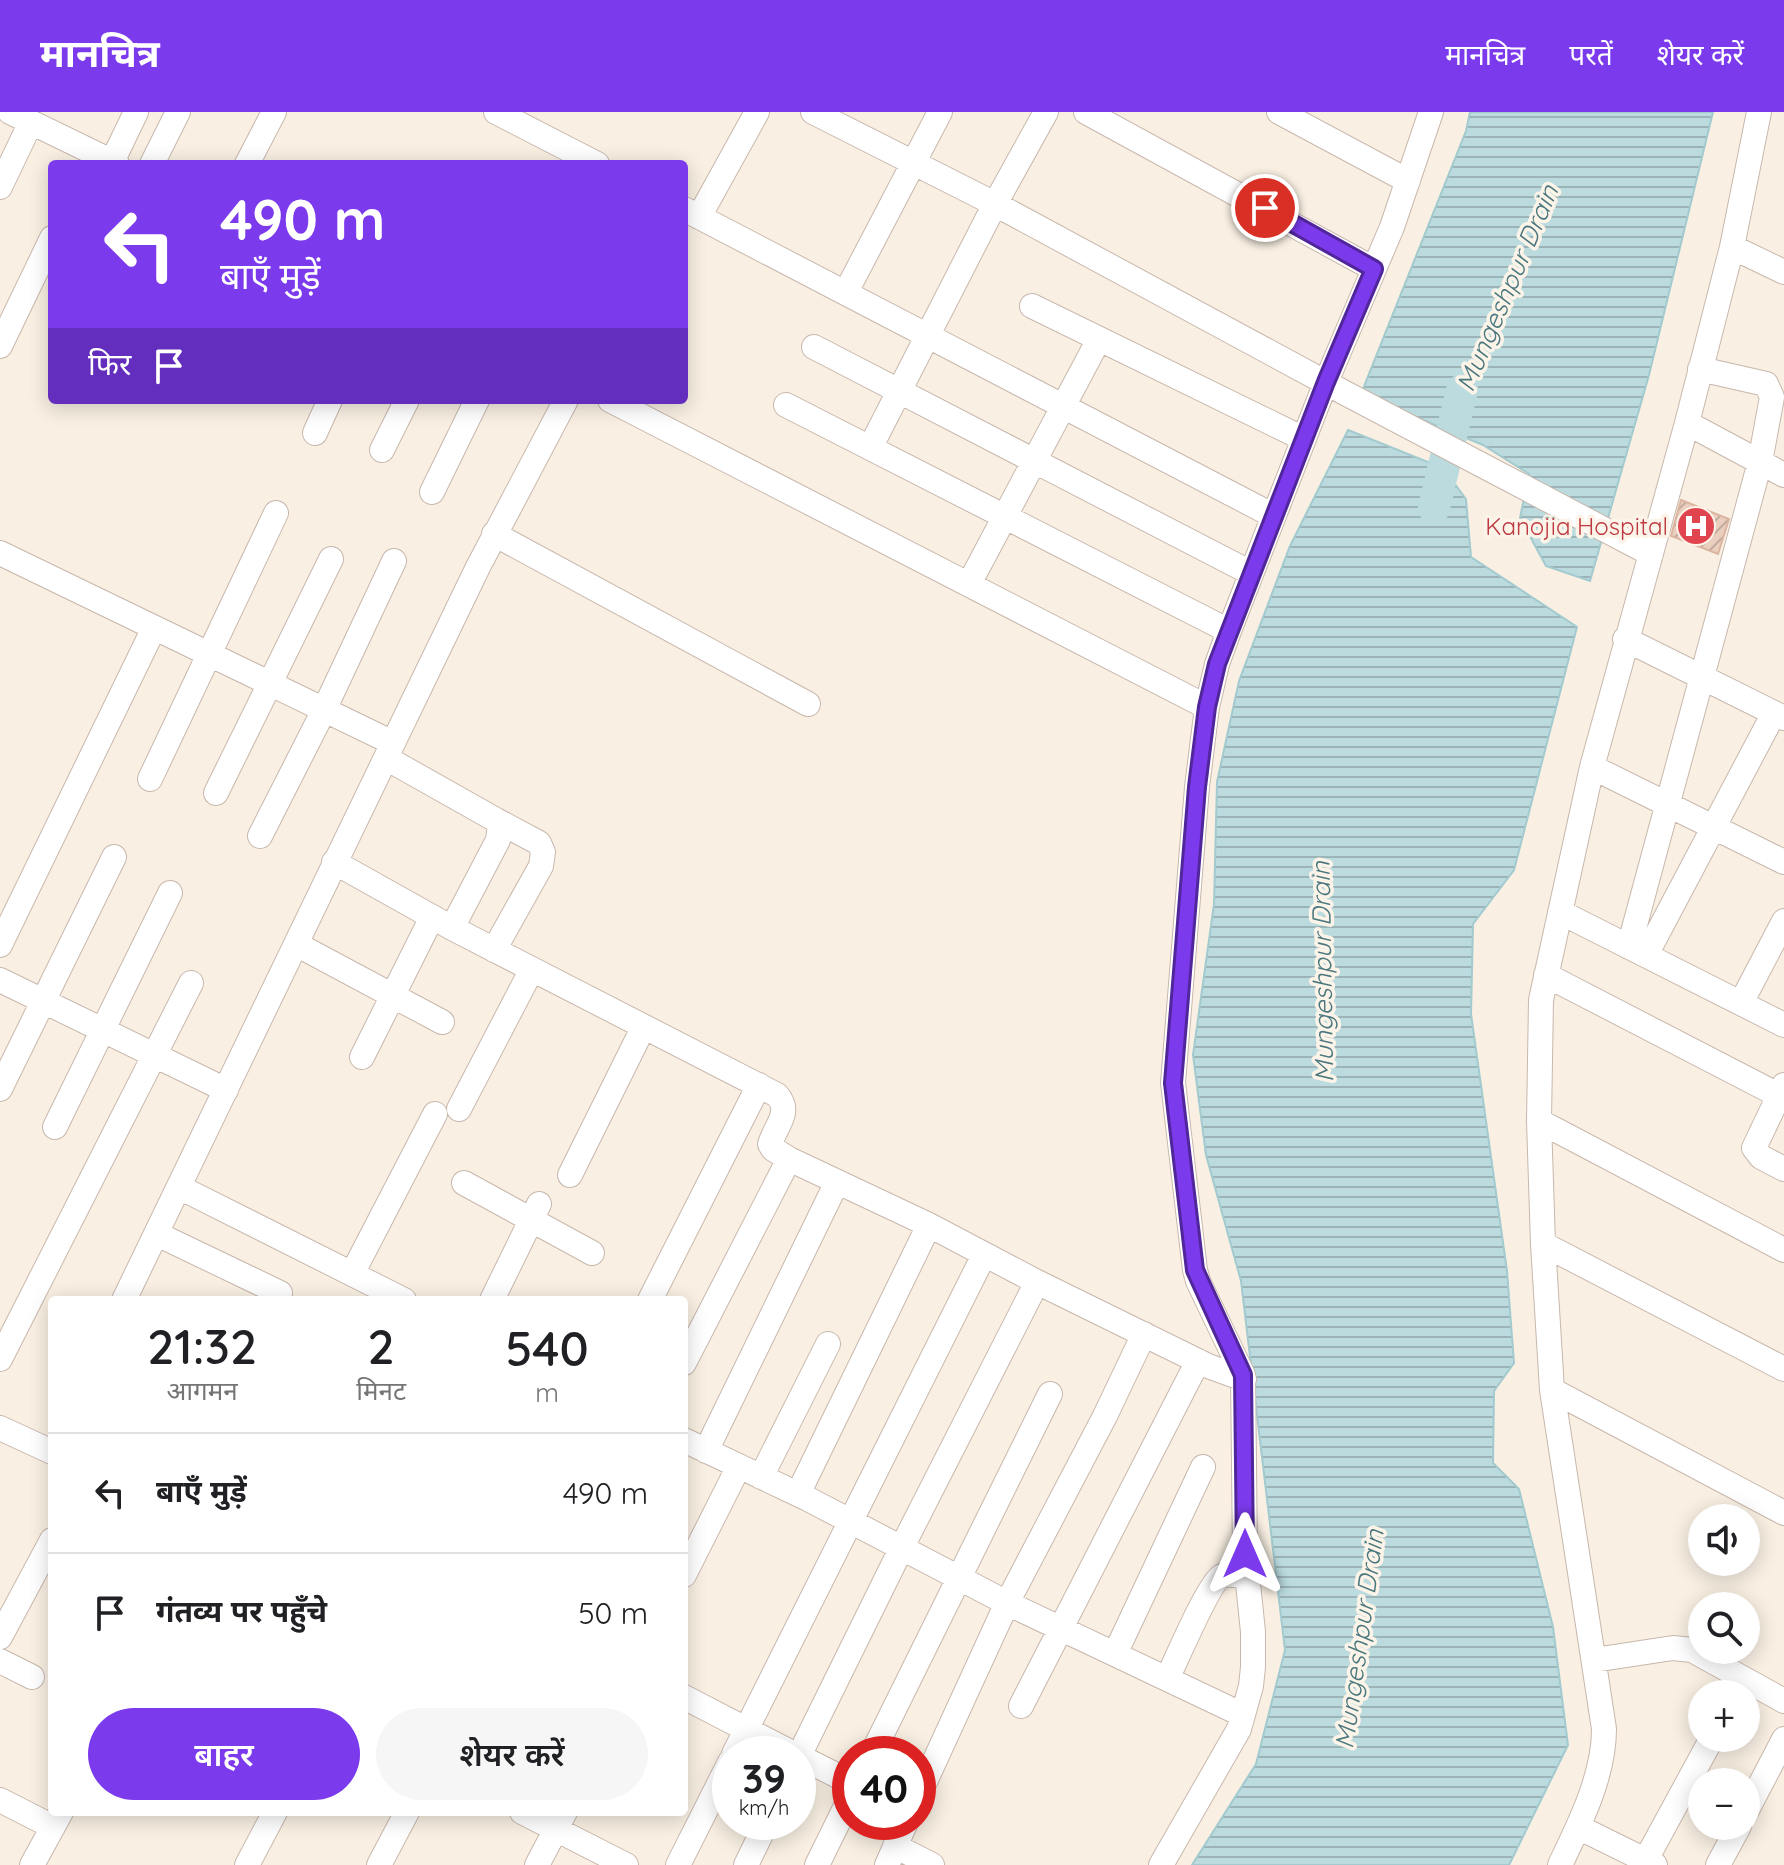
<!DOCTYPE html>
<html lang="hi">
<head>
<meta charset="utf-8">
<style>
  :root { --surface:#fff; --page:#f6f6f6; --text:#202124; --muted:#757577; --line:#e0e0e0; --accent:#7c3aed }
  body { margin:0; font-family:Quicksand,"Noto Sans Devanagari",sans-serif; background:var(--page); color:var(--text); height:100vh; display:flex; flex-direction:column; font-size:30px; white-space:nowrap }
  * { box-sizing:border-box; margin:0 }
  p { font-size:26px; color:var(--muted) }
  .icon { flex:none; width:44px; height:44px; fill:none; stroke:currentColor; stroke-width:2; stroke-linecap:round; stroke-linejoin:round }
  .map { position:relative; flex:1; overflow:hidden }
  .drawer { position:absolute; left:48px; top:1184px; width:640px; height:520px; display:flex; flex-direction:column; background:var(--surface); border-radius:8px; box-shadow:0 4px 20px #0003 }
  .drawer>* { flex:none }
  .top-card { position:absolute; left:48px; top:48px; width:640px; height:244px; border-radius:8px; box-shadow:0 4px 20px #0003; background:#7c3aed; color:#fff; overflow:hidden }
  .buttons { position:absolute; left:1688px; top:1392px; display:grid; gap:16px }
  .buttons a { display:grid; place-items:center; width:72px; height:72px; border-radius:50%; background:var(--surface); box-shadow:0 4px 20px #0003; font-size:40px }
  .speed { position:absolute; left:712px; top:1624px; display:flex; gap:16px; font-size:40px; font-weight:700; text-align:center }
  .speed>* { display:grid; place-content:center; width:104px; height:104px; border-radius:50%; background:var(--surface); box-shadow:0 4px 20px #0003; line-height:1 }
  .speed small { font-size:20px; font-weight:400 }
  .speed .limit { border:12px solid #d22; background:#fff; color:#111 }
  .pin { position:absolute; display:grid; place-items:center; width:68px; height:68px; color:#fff; margin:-34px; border:4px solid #fff; border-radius:50%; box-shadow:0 2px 8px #0007 }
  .me { position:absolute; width:88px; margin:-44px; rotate:0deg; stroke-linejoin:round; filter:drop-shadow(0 0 6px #0008) }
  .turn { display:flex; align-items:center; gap:28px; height:168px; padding:0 40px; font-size:36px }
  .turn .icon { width:104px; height:104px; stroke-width:2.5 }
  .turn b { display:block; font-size:56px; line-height:68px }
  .then { display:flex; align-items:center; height:76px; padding:0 40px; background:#0003; gap:16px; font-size:30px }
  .eta { display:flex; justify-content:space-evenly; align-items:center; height:136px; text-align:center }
  .eta b { font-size:48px; font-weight:600; line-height:56px }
  .cta { display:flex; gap:16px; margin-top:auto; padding:16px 40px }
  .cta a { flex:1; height:92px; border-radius:48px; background:var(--accent); color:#fff; font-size:32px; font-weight:600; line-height:92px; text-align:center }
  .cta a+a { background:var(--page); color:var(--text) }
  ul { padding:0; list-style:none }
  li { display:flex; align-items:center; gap:24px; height:120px; padding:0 40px; border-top:2px solid var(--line) }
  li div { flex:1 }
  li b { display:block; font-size:30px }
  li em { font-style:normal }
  header { display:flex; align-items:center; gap:48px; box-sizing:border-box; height:112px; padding:0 40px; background:var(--accent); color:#fff }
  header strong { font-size:38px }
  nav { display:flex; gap:44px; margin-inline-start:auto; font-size:28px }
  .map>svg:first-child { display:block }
  .water { fill:url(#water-rules); stroke:#a2cacf; stroke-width:2 }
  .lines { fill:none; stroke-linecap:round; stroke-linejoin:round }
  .river { stroke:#bbdbdf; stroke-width:32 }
  .building { fill:url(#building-hatch); stroke:#dbb5a1; stroke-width:2 }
  .minor-casing { stroke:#c8b7ac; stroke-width:26 }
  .minor { stroke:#fff; stroke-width:24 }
  .route-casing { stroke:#51269a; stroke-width:20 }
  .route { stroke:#7c3aed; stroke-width:14 }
  .labels { text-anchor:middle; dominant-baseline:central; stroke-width:7; stroke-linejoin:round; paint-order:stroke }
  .health-label { font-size:24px; fill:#be3a42; stroke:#fcf4e9; text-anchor:end }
  .water-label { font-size:26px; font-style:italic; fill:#4a777e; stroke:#fcf4e9 }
</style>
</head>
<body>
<header>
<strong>मानचित्र</strong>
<nav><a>मानचित्र</a><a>परतें</a><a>शेयर करें</a></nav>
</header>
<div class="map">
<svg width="1784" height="1753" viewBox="0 0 1784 1753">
  <defs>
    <pattern id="water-rules" width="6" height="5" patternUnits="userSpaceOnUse" patternTransform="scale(2)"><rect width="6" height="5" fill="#bbdbdf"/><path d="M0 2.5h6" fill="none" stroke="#9cb4b7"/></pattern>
    <pattern id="building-hatch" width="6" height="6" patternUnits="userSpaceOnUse" patternTransform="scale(2)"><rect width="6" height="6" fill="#eacfbe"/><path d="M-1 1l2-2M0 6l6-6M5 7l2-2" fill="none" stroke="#c2ab9d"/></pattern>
  </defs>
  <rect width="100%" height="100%" fill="#f9f0e3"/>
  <!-- water -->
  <path class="water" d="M1470,0H1713L1649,263L1590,469L1546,454L1520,406L1529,362L1483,333L1361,282L1466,19Z
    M1348,318L1443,356L1466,387L1471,445L1577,515L1514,758L1473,812L1471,902L1507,1159L1514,1251L1494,1279L1493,1351L1519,1377L1553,1515L1568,1633L1509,1753H1192L1256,1652L1285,1538L1241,1169L1206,1043L1193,943L1214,792L1217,670L1239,569L1290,434Z"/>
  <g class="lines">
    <!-- river -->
    <path class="river" d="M1434,396L1462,278"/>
  </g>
  <!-- building -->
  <path class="building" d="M1681,388L1729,407L1718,442L1671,424Z"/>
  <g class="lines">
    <defs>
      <path id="minor" d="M10,0L117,52
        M496,0L597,52
        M813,0L995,92L1345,281L1651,442
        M1086,0L1374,157
        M1279,0L1408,69
        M112,50L136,0
        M152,52L178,0
        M247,52L274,0
        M0,75L31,10
        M684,97L1274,404
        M699,105L757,0
        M1732,135L1784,160
        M846,180L940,0
        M1032,194L1304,327
        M0,234L52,126
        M814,235L1251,461
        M610,288L1207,595
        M786,293L1229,519
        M1687,311L1784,363
        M315,321L330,288
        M870,336L995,92L1046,0
        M382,338L407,288
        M432,380L477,288
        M494,422L808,592
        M0,441L393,631
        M969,472L1099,227
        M1625,527L1784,606
        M386,646L496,708L500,713L498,728L452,816
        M1592,655L1784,750
        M150,667L276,401
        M216,681L331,447
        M260,724L324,598L394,449
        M334,750L452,816L777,983C792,1000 776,1013 770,1032L773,1037L789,1047L929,1113L1037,1170L1208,1254L1244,1267
        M1560,800L1784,913
        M296,832L442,910
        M0,833L154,516
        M1629,835L1760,350L1772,285L1766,272L1700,257
        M494,838L541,754L543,740L539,731L496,708
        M1646,843L1774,601
        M1546,863L1784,986
        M0,868L226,978
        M1741,891L1784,809
        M362,945L432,805
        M1784,973L1754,1036L1761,1045L1784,1057
        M0,977L114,745
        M459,997L532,857
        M1539,1009L1784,1138
        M55,1015L170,781
        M570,1063L643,916
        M464,1071L592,1141
        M179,1075L404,1188
        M157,1122L280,1181
        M1543,1132L1784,1257
        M352,1162L435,1002
        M124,1188L478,455L566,288
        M492,1188L539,1092
        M650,1188L759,973
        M0,1247L191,871
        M684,1251L789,1047
        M1552,1278L1784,1401
        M0,1316L52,1340
        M684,1328L808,1387L1007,1491L1243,1603
        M706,1339L837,1070
        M761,1365L828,1232
        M798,1382L929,1113
        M684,1463L739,1354
        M0,1525L52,1428
        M1115,1542L1203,1355
        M1594,1548L1673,1536L1692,1538L1784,1589
        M0,1549L32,1565
        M1167,1567C1176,1549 1209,1470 1222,1464C1229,1461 1240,1464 1248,1465
        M684,1585L794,1642
        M1021,1594L1198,1249
        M734,1642L984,1143
        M872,1642L1050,1282
        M798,1644L850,1670
        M798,1646L901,1437L1037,1170
        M918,1685L1007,1491L1105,1304L1144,1222
        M0,1688L53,1715
        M522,1700L626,1753
        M1746,1700L1784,1627
        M1578,1715L1655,1753
        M895,1734L932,1753
        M32,1753L61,1700
        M247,1753L275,1700
        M379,1753L407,1700
        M537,1753L565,1700
        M678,1753L730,1650
        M746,1753L767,1710
        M817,1753L850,1686
        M887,1753L906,1710
        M1161,1753L1239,1617L1251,1574L1253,1555V1520L1245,1442L1243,1263L1198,1169L1195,1158L1173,971L1197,675L1207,595L1217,552L1229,519L1326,270L1392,115L1431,0
        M1560,1753C1580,1711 1604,1664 1604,1617L1552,1278L1543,1132L1539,1009L1541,888L1592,655L1687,311L1732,135L1759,0
        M1643,1753L1712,1626
        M1718,1753L1739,1714"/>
    </defs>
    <!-- minor casing -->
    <use href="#minor" class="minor-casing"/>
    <!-- minor -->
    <use href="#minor" class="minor"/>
  </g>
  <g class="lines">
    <defs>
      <path id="route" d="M1245,1442L1243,1263L1195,1158L1173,971L1197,675L1207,595L1217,552L1326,270L1374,157L1265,96"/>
    </defs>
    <!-- route casing -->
    <use href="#route" class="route-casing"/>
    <!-- route -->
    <use href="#route" class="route"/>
  </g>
  <!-- icons -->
  <defs>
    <symbol id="hospital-disc" viewBox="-11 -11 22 22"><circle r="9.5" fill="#e0444e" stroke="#fcf4e9"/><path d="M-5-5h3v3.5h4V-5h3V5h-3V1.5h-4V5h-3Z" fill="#fff"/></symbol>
  </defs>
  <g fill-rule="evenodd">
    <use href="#hospital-disc" x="1674" y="392" width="44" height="44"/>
  </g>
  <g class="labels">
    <!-- health labels -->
    <g class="health-label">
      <text x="1668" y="414">Kanojia Hospital</text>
    </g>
    <!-- water labels -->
    <g class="water-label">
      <text transform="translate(1507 176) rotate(-67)">Mungeshpur Drain</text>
      <text transform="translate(1322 860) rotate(-91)">Mungeshpur Drain</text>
      <text transform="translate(1359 1527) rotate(-82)">Mungeshpur Drain</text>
    </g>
  </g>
</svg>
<div class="buttons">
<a><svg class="icon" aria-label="sound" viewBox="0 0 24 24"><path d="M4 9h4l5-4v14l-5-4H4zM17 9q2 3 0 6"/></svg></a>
<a><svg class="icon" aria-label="search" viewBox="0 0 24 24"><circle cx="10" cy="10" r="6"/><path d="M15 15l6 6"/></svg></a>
<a>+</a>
<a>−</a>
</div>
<div class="speed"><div>39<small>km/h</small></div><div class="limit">40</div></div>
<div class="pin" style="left:1265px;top:96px;background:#d93025"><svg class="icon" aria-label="arrive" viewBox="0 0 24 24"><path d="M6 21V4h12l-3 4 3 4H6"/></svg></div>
<svg class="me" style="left:1245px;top:1442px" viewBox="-20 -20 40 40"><path d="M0-17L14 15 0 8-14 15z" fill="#7c3aed" stroke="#fff" stroke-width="4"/></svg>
<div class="top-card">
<div class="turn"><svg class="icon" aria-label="left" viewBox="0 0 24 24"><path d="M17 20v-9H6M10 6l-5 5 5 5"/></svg><div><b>490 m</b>बाएँ मुड़ें</div></div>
<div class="then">फिर<svg class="icon" aria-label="arrive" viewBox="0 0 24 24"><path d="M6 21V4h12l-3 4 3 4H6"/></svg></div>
</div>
<section class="drawer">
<div class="eta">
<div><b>21:32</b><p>आगमन</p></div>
<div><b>2</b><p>मिनट</p></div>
<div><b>540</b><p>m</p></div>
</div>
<ul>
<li><svg class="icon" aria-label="left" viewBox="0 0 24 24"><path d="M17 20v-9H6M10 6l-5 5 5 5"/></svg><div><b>बाएँ मुड़ें</b></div><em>490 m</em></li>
<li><svg class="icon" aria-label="arrive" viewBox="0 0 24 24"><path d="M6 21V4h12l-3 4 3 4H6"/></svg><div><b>गंतव्य पर पहुँचे</b></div><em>50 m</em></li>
</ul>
<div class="cta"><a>बाहर</a><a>शेयर करें</a></div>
</section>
</div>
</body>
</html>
